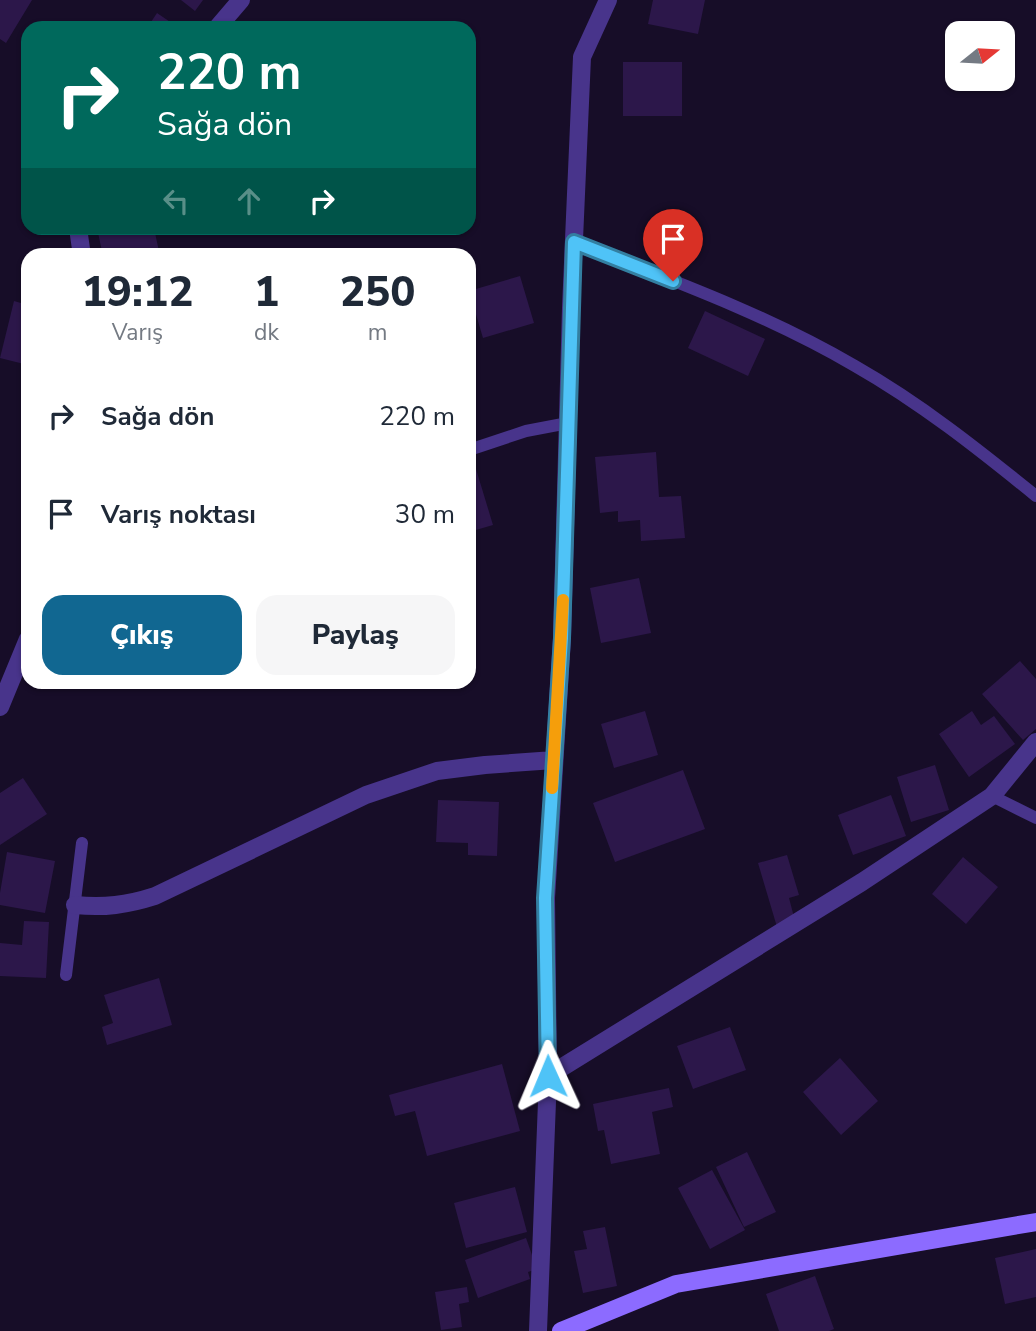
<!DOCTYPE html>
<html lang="tr">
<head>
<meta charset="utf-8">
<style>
  :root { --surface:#fff; --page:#f6f6f7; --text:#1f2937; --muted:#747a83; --accent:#116791 }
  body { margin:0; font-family:"Nunito Sans",sans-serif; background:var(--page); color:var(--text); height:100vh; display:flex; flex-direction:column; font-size:26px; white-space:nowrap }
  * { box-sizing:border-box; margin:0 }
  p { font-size:23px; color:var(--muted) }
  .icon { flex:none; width:38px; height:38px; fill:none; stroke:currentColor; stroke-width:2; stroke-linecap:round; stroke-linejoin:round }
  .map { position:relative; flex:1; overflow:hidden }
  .panel { position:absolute; left:21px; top:248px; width:455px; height:441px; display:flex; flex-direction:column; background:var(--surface); border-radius:21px; box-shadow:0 2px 5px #0004 }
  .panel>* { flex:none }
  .guide { position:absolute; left:21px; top:21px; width:455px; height:214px; border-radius:21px; box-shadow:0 2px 5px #0004; background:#00695c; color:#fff; overflow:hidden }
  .needle { width:46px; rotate:72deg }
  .tools { position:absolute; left:945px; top:21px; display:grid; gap:14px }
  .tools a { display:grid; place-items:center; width:70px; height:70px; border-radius:14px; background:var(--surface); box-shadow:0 2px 5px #0004; font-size:35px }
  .pin { position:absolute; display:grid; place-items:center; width:60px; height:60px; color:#fff; margin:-72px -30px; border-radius:50% 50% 50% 0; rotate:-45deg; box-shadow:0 0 7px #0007 }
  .pin .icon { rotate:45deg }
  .me { position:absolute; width:77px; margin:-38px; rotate:359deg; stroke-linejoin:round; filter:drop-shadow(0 0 5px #0008) }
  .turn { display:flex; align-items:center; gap:24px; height:147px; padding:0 21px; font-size:32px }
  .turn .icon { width:91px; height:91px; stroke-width:2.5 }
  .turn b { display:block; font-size:49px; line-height:60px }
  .lanes { display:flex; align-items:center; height:66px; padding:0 21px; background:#0003; justify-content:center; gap:35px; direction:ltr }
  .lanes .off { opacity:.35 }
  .eta { display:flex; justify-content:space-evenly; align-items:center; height:119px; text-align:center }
  .eta b { font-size:42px; font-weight:800; line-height:49px }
  .button { display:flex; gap:14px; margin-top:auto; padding:14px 21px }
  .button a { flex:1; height:80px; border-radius:21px; background:var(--accent); color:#fff; font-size:28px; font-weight:800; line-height:80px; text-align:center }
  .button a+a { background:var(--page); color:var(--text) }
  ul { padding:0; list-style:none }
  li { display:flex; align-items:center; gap:21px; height:98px; padding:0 21px }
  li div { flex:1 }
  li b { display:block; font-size:26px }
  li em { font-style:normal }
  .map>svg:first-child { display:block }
  .building { fill:#2c174a }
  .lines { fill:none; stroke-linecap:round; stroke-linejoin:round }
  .lane { stroke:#48348b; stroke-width:12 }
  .street { stroke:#48348b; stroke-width:18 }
  .secondary { stroke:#8c6bff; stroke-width:18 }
  .route-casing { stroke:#337fa1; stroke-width:18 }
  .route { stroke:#4fc3f7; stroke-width:12 }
  .slow { stroke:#f59e0b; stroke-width:12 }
</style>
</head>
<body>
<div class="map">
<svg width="1036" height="1331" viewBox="0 0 1036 1331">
  <rect width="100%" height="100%" fill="#170d28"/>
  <!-- building -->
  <path class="building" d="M0,0H32L6,43L0,39Z
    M181,0H203L195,11Z
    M653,0H705L698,34L648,24Z
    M157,13L179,28H147Z
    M623,62H682V116H623Z
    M97,228H154L160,256H103Z
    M520,276L534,323L483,338L469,291Z
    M14,301L28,305V365L0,358Z
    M705,311L765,339L748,376L688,348Z
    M656,452L659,497L681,496L685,538L641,541L640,520L618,522V511L600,513L595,457Z
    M476,469L493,525L469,532V471Z
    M639,578L651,633L601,643L590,588Z
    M1020,661L1036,679V729L1023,740L982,694Z
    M645,711L658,755L614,768L601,724Z
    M972,711L981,725L994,716L1015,744L969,777L939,734Z
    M935,765L949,810L911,822L897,777Z
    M683,770L705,829L615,862L593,803Z
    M23,778L47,814L0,845V793Z
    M891,795L906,836L853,855L838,815Z
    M438,800L499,802L497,856L468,855V843L436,842Z
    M7,852L55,861L45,913L0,905V893Z
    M787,855L799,895L789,898L795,921L777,927L758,863Z
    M963,857L998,887L966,924L932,894Z
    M24,921L49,922L46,978L0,976V943L22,945Z
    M159,978L172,1025L107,1045L102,1027L113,1023L104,995Z
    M730,1027L746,1070L693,1089L677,1046Z
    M840,1058L878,1101L841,1135L803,1092Z
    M502,1064L520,1131L427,1156L415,1111L395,1116L389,1095Z
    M669,1088L673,1107L652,1112L660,1154L611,1164L604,1130L598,1131L593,1104Z
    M747,1152L776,1212L744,1227L716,1167Z
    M712,1170L745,1230L710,1249L678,1188Z
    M515,1187L527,1232L466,1248L454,1203Z
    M605,1227L617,1286L583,1293L574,1251L587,1249L583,1231Z
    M526,1238L537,1269L528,1272L530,1279L478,1298L465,1260Z
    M1036,1249V1297L1005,1304L995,1258Z
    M815,1276L834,1329L829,1331H779L766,1294Z
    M467,1287L469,1302L459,1304L462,1327L441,1330L435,1292Z"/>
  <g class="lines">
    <!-- lane -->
    <path class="lane" d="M574,242C669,279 766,314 855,366C920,403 978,449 1036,496
      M469,450L526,431L568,423
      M992,796L1036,818
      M66,975L82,843"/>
    <!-- street -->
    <path class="street" d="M217,28L241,0
      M78,228L82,256
      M0,707L28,639
      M75,905C104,908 127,905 155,896L366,795L437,771L485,765L554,760
      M548,1076L862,882L992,796L1036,742
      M538,1331L548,1076L546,898L562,638L571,308L582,57L608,0"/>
    <!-- secondary -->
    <path class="secondary" d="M561,1331L676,1284L1036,1222"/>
  </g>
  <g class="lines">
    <defs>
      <path id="route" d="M548,1076L545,898L562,638L574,242L673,281"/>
    </defs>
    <!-- route casing -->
    <use href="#route" class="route-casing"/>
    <!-- route -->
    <use href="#route" class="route"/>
    <!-- slow -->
    <path class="slow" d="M552,788L563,600"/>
  </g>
</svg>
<div class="tools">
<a><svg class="needle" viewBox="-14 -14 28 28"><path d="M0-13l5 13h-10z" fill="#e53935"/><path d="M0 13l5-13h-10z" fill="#747a83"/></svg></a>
</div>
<div class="pin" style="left:673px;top:281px;background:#d93025"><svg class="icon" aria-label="arrive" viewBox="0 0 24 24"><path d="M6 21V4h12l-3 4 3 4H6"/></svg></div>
<svg class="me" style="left:548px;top:1076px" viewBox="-20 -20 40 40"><path d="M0-17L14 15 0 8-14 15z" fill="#4fc3f7" stroke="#fff" stroke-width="4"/></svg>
<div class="guide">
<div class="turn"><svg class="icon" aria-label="right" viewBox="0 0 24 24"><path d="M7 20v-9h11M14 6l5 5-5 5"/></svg><div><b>220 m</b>Sağa dön</div></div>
<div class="lanes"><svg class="icon off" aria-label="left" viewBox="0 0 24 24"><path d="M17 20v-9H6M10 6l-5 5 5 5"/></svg><svg class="icon off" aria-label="ahead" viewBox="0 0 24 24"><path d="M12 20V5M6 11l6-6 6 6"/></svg><svg class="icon" aria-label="right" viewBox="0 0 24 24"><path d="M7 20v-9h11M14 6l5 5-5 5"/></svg></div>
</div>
<section class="panel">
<div class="eta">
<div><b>19:12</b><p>Varış</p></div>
<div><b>1</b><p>dk</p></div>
<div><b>250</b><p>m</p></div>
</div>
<ul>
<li><svg class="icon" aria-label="right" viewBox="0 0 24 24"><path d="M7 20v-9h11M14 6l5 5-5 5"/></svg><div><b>Sağa dön</b></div><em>220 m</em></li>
<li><svg class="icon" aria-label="arrive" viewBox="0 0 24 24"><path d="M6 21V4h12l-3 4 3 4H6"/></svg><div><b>Varış noktası</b></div><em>30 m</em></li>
</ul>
<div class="button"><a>Çıkış</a><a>Paylaş</a></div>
</section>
</div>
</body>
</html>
